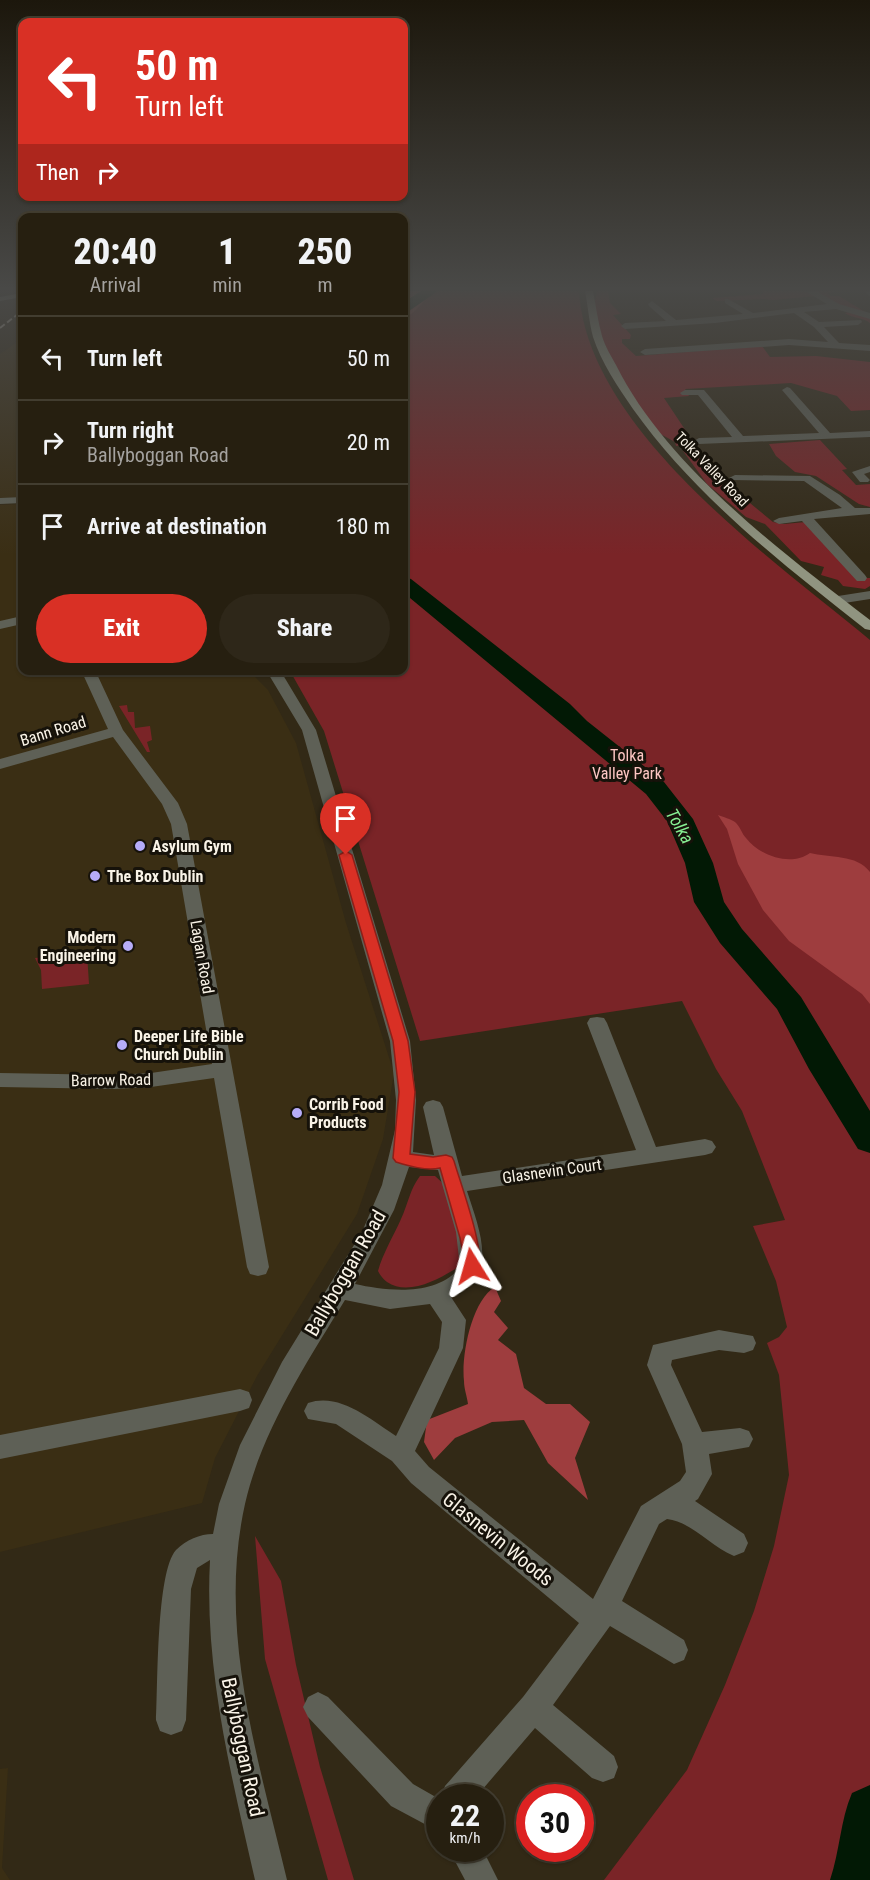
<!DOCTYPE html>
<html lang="en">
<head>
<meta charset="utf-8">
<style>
  :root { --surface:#261f10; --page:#2e2719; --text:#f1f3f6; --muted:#a4a29f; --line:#423d30; --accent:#d93025 }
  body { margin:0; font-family:"Roboto Condensed",sans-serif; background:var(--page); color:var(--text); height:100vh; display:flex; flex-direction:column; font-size:22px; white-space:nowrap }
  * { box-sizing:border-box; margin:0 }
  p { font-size:20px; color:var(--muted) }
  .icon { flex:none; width:33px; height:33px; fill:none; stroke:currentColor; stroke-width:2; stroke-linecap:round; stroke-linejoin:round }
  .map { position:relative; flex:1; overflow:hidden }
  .side { position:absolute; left:18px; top:213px; width:390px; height:462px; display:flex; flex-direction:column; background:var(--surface); border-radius:12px; box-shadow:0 2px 4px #0004,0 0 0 2px var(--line) }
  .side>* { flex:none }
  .banner { position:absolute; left:18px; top:18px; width:390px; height:183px; border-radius:12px; box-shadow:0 2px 4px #0004,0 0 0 2px var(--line); background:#d93025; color:#fff; overflow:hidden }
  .speed { position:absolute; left:426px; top:1784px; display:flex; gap:12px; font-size:30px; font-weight:700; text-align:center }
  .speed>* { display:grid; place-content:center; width:78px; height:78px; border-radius:50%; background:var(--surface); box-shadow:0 2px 4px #0004,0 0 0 2px var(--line); line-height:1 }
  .speed small { font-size:15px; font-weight:400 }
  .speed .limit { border:9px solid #d22; background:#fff; color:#111 }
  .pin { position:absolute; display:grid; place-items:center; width:51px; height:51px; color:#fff; margin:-62px -26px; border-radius:50% 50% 50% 0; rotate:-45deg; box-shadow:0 0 6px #0007 }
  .pin .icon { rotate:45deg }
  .me { position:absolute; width:66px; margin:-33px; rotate:352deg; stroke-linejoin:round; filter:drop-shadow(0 0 4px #0008) }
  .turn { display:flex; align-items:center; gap:21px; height:126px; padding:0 18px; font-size:27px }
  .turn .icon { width:78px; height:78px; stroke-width:2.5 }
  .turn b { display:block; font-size:42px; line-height:51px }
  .then { display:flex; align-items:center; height:57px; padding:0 18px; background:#0003; gap:12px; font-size:22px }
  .eta { display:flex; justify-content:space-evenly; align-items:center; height:102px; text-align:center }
  .eta b { font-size:36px; font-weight:800; line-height:42px }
  .cta { display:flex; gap:12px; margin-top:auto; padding:12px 18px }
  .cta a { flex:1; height:69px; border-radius:36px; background:var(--accent); color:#fff; font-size:24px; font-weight:800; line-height:69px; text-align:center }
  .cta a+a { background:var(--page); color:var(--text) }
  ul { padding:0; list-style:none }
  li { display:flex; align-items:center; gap:18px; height:84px; padding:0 18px; border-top:2px solid var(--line) }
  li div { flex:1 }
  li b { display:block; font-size:22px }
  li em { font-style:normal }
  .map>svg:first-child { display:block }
  .built { fill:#3a2e14 }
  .green { fill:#7a2427 }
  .forest { fill:#9e3d3e }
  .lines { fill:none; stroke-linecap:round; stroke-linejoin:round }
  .river { fill:#021905; fill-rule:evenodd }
  .minor { fill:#5e6056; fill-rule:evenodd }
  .major { fill:#909480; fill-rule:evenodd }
  .rail { stroke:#cfc8ba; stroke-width:2; stroke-dasharray:6 3; stroke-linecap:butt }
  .route { fill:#d93025; stroke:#8d1f18; stroke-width:1.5 }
  .poi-dot { fill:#b6acf8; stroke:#16120a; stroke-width:2 }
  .labels { text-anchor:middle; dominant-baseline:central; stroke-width:6; stroke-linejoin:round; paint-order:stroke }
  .far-street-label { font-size:14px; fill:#f9f3e7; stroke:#16120a }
  .street-label { font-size:16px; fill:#f9f3e7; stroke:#16120a }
  .park-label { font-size:16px; fill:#fdc6c3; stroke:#16120a }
  .poi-label { font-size:16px; font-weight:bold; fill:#f9f3e7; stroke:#16120a; text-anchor:start }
  .water-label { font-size:18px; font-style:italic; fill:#86ee92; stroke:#16120a }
  .near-street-label { font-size:20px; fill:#f9f3e7; stroke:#16120a }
</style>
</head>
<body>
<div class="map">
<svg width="870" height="1880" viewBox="0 0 870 1880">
  <rect width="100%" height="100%" fill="#322916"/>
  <!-- built -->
  <path class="built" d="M22,339V497L0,498V354Z
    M22,504V670L249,671L268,690L296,743L346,923L394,1073L383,1139L357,1214L257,1376L215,1458L202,1503L0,1552V505Z
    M8,1768L2,1868L10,1880H0V1769Z"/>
  <!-- green -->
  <path class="green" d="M404,291H579C587,429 772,559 870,640V1880H604L687,1770L725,1685L754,1611L774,1546L789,1475L779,1375L767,1343L779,1337L787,1327L776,1281L753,1226L785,1220L742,1111L716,1069L682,1001L420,1041L324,731L290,671L404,670Z
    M597,291H608L610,303L621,314L613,315L631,335L630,339H622V343L636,356L762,346L770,357L816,356L870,362V410L851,411L837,396L791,383L685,389L689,396L664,398L686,431L681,437L685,445L676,446L675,442L655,431L621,383L592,314Z
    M764,291H838L827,293L831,296H839L870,315V323C862,317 854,319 845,313L850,312L816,296L773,300L764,299L717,301L712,298L763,294Z
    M820,440L847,469L842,470L856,485L870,484V507L859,504L816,476L795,472L776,456L769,444Z
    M683,451L694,454L715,470L722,480L773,522L784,524L806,522L858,578H870V586L865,589L843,586L838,580L821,575L824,567L801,561L765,524L746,517L707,484Z
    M127,705L128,712H134L135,728L150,726L152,740L147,742L150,752H147L119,706Z
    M87,953L89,984L42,989L41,970L35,958Z
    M420,1176H435L448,1188L464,1249L460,1266C441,1278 409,1297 387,1282C384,1280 380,1275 378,1271C383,1253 393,1237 401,1219C408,1204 410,1189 420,1176Z
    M255,1536L281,1581L296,1665L320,1767L354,1880H328L265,1659Z"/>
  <!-- forest -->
  <path class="forest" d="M404,291H437C424,298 416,314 404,318Z
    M718,815C723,817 731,819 735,822C740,826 742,834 746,838C760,856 791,867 810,853C829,858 857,854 870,872V1004L862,994L789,941L763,910L738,864L727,829Z
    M495,1287L501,1301L494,1312L508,1328L498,1340L516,1354L524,1388L546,1404H570L590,1422L575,1458L588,1500L548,1463L524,1420L492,1422L455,1438L434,1460L424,1442L427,1420L468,1404C467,1396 464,1389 464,1381C461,1355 472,1300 495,1287Z"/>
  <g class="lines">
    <!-- river -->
    <path class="river" d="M421,291H438L409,311L404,312V302Z
      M404,577L411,579L570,704L587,721L664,782L693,819L713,863L724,902L742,929L801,997L870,1111V1153L858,1149L809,1069L777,1009L720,943L694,902L685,863L667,821L646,794L404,593Z
      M870,1785V1880H830C840,1851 840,1821 852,1793Z"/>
    <!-- minor -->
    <path class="minor" d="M805,291H816L839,304L870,313V319L836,309L804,312L819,322L861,320L862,322L858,325L824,327L839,343L870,345V351L789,345L645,355L640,352L645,349L789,339L828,342L814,327L794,313L715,323L625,329L621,326L625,323L666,321L649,306L648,304L652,301L676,320L743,314L725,303V299H728L753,313L827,304Z
      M867,291H870V296L866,294Z
      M787,387L790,388L830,433L870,431V437L699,444L694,441L699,438L732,437L698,395H682L680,393L685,390H704L743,436L819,433L782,390Z
      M870,466V472L864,474L870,480L868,482H860L852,472Z
      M735,475L810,476L840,495L855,508H870V514L814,519L865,575L867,578L865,581H857L802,521L779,524L773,521L779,518L842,508L804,481L731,480L729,478Z
      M22,497V503L0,504V498Z
      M870,591V599L838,604L832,600L838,596Z
      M22,616V624L0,629V621Z
      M81,670H95L123,730L178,803L187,824L269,1267L266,1274L258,1276L250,1274L247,1267L214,1078L151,1087L114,1089L0,1087V1073L114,1075L151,1073L212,1064L171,824L162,804L113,737L0,769V759L108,729Z
      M266,670H280L316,730L410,1041L416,1100L413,1152L434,1155L423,1107L426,1102L433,1100L440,1102L443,1107L462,1176L636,1150L587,1023L590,1018L597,1017L604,1018L607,1023L656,1147L705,1139L712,1141L716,1147L712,1153L705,1155L467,1191C479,1229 501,1278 451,1297L466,1320L463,1348L415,1451L429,1467L593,1599L641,1506L680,1481L686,1472L682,1444L647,1365L653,1345L719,1330L753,1336L756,1343L753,1350L744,1353L719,1350L672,1360L671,1365L702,1432L740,1428L749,1431L753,1439L749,1447L709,1454L712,1474L698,1499L695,1501L744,1534L748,1543L744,1552L734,1556C710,1546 692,1522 667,1519L659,1524L622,1601L684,1640L688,1650L684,1660L674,1664L610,1626L553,1705L614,1756L618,1767L614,1778L603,1782L592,1778L535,1728L476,1797H440V1826L434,1829L391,1806L308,1717L303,1707L308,1697L318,1692L328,1697L413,1784L434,1796L442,1794L445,1786L523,1697L579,1623L411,1483L392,1461L336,1424L308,1419L304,1411L308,1403C340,1392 371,1420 396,1436L439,1348L442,1322L430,1304L390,1309L345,1300C306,1364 262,1430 245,1504C217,1630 258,1758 287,1880H255C231,1774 204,1669 210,1560L197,1568L191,1589L186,1720L182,1731L171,1735L160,1731L156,1720C158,1687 156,1572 176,1550C186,1540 200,1534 213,1534L219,1504L240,1445L282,1362L362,1232L382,1185L395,1130L396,1100L390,1041L302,730ZM409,1167L438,1170L456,1232L460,1267C437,1297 387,1291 355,1284L394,1210Z
      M240,1389L249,1392L252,1400L249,1408L240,1411L0,1459V1435Z
      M448,1848H482L498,1880H465Z"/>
    <!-- major -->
    <path class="major" d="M585,291H593C596,306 598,322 602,336C605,346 611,356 616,365C666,466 782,552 870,620V630L865,629C781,563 695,496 633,409C618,387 601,362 593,337C589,322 588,306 585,291Z
      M22,293V297L0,301V297Z"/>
    <!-- rail -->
    <path class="rail" d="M0,328L22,311"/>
  </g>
  <!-- sky -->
  <linearGradient id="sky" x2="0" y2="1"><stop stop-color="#1c170c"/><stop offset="0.52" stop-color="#494947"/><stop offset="1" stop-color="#494947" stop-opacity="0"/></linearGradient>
  <rect width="870" height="555" fill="url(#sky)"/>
  <!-- route -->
  <path class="route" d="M346,851L352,855L408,1041L415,1092L410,1154L433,1157L446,1155L452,1157L454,1161C460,1182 487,1255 478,1271L472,1273L466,1271L460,1238L440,1168C426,1171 409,1166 396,1162L393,1158L399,1092L393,1041L339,855Z"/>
  <!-- markers -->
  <g class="poi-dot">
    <circle cx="140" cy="846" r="6"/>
    <circle cx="95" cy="876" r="6"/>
    <circle cx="128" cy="946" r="6"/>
    <circle cx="122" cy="1045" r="6"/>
    <circle cx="297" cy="1113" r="6"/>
  </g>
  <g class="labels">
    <!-- far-street labels -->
    <g class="far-street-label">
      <text transform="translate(712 469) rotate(46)">Tolka Valley Road</text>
    </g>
    <!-- street labels -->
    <g class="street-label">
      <text transform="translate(53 731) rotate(-17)">Bann Road</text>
      <text transform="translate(202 957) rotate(80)">Lagan Road</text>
      <text transform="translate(111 1080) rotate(-1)">Barrow Road</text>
      <text transform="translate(552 1171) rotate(-8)">Glasnevin Court</text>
    </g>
    <!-- park labels -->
    <g class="park-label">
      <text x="627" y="755">Tolka<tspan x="627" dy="18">Valley Park</tspan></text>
    </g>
    <!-- poi labels -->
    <g class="poi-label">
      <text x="152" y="846">Asylum Gym</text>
      <text x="107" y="876">The Box Dublin</text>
      <text x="116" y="937" text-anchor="end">Modern<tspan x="116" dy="18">Engineering</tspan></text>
      <text x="134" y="1036">Deeper Life Bible<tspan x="134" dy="18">Church Dublin</tspan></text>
      <text x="309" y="1104">Corrib Food<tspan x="309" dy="18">Products</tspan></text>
    </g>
    <!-- water labels -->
    <g class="water-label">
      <text transform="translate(680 826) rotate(60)">Tolka</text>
    </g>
    <!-- near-street labels -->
    <g class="near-street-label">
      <text transform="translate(345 1273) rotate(-60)">Ballyboggan Road</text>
      <text transform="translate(498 1539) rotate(39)">Glasnevin Woods</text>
      <text transform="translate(243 1747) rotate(78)">Ballyboggan Road</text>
    </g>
  </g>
</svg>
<div class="speed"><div>22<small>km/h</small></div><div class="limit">30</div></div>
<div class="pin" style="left:346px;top:855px;background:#d93025"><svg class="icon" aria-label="arrive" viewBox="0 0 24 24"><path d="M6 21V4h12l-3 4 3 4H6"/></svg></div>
<svg class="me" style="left:472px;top:1266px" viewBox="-20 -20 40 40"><path d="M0-17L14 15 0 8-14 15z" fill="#d93025" stroke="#fff" stroke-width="4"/></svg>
<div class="banner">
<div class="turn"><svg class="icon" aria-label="left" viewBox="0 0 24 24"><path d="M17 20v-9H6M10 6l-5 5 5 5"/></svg><div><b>50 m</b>Turn left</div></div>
<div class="then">Then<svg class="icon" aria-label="right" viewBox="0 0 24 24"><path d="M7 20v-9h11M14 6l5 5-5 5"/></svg></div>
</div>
<section class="side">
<div class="eta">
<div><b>20:40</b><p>Arrival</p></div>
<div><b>1</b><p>min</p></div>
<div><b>250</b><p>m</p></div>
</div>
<ul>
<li><svg class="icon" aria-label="left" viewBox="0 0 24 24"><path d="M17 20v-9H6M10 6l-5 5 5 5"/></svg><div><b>Turn left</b></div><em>50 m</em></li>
<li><svg class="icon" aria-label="right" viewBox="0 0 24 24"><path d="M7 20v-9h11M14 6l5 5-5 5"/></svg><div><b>Turn right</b><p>Ballyboggan Road</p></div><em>20 m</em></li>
<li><svg class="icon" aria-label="arrive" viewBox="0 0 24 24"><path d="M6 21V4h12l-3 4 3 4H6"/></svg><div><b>Arrive at destination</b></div><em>180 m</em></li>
</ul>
<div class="cta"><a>Exit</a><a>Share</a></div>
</section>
</div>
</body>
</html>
